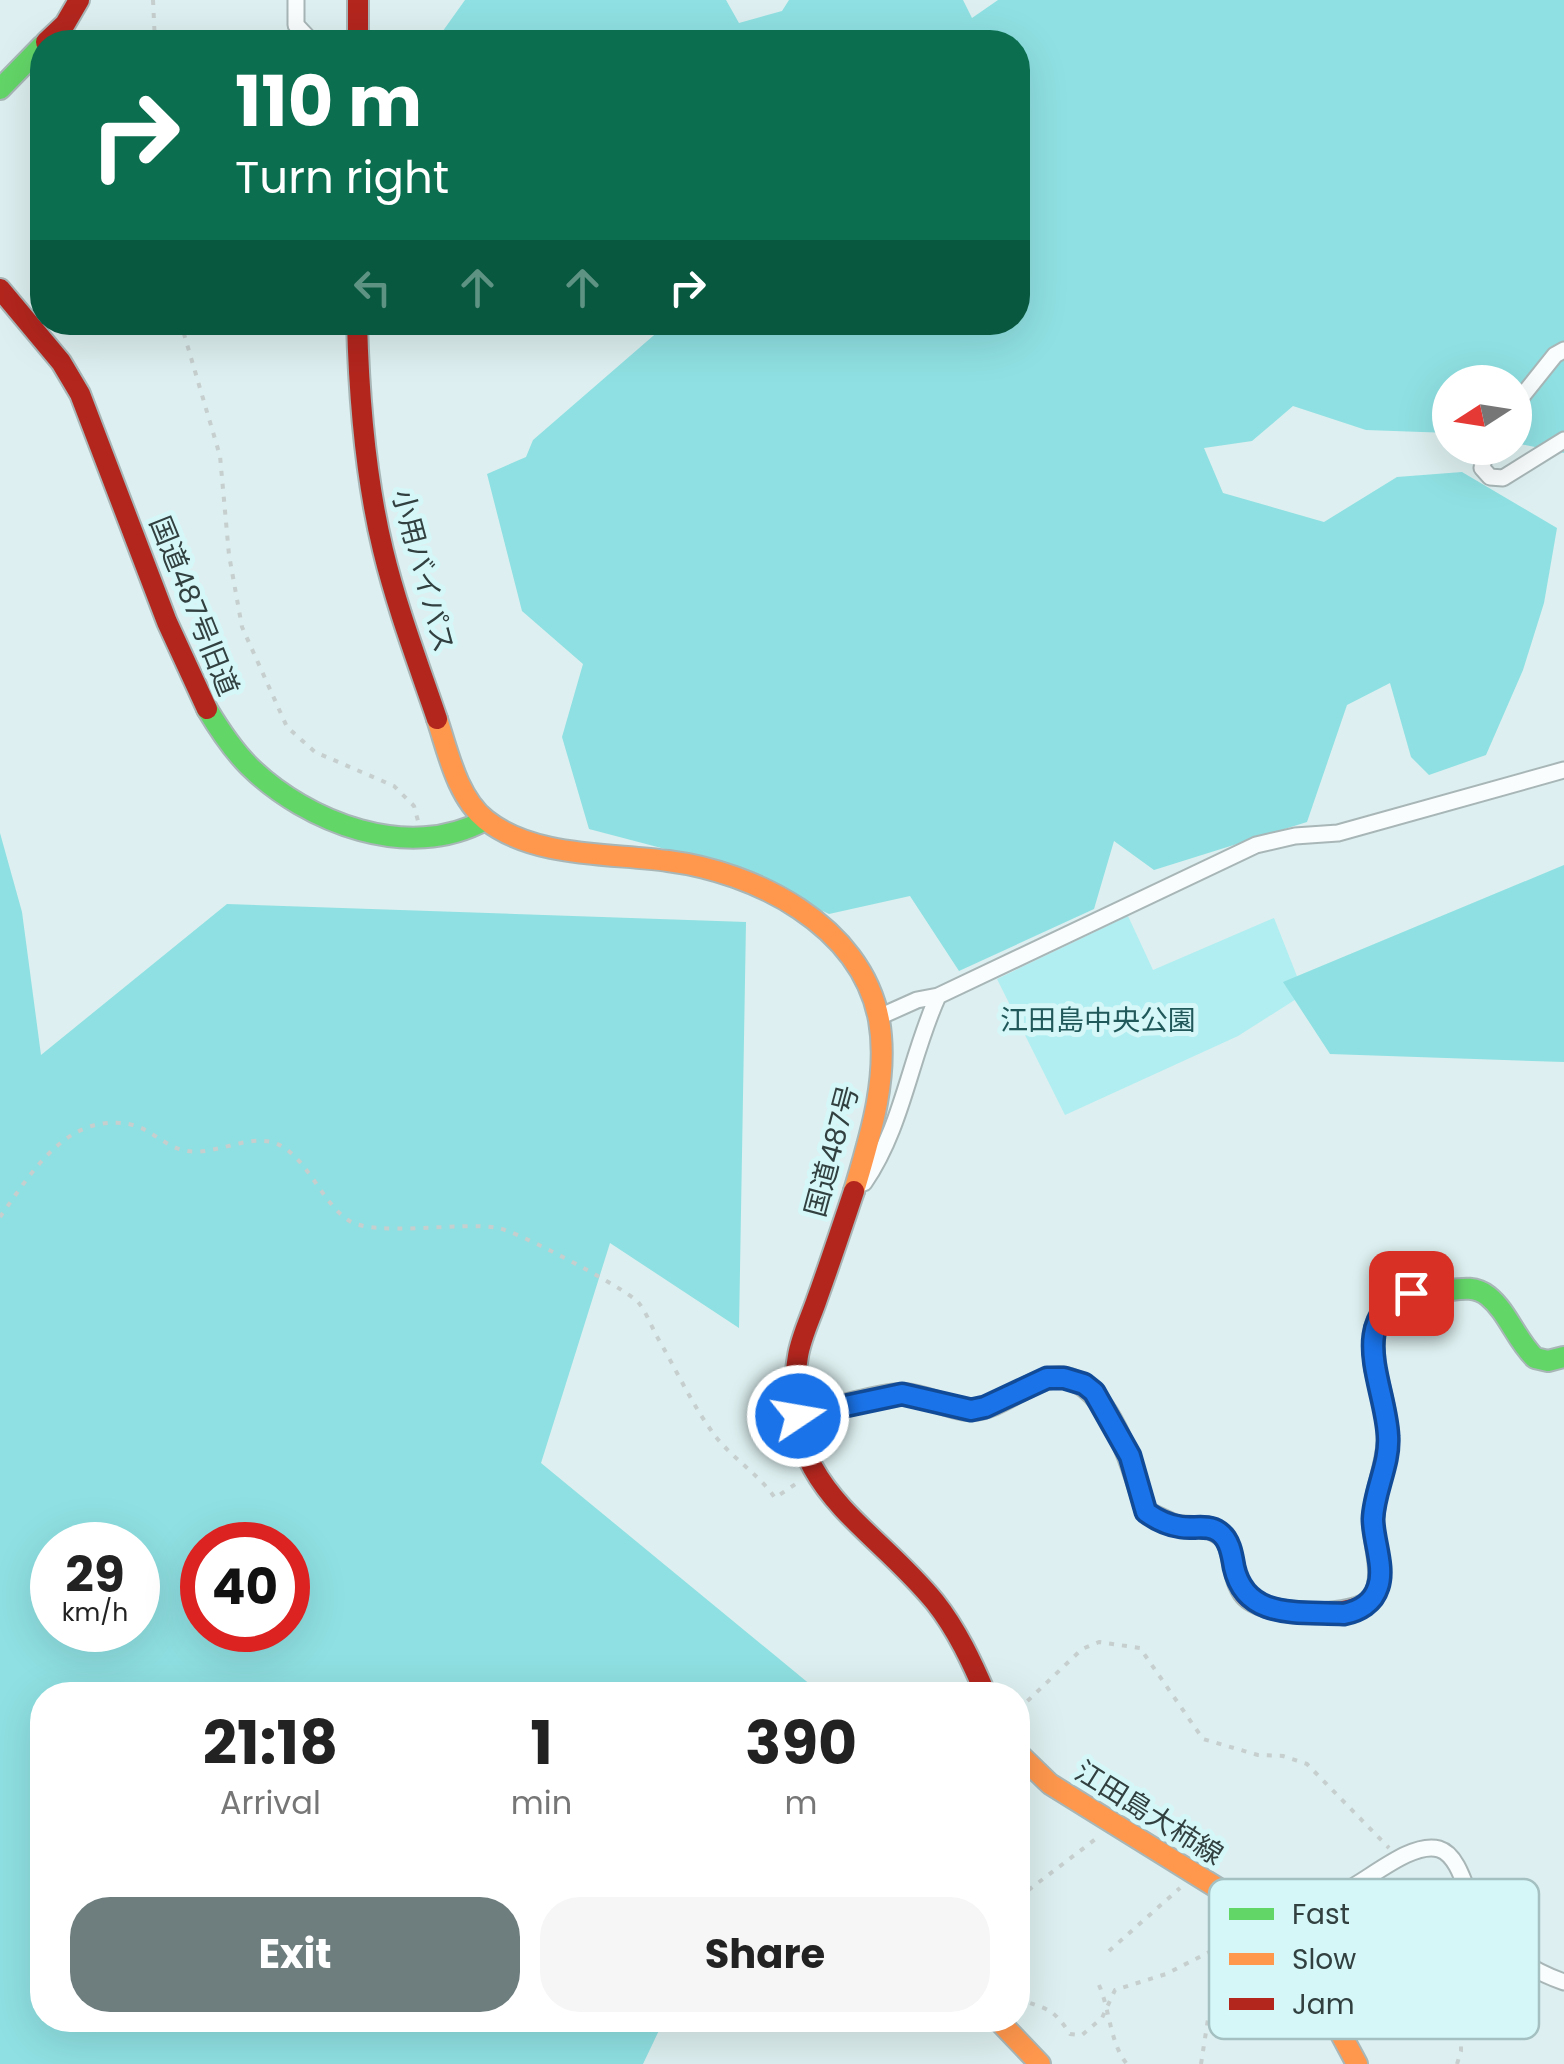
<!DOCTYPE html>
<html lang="en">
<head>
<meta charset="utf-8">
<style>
  :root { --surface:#fff; --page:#f6f6f6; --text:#222; --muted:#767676; --accent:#6e7d7e }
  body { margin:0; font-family:Poppins,"Noto Sans JP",sans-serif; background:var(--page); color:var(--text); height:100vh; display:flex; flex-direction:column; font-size:38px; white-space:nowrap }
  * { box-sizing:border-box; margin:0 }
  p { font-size:32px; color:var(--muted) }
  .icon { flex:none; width:55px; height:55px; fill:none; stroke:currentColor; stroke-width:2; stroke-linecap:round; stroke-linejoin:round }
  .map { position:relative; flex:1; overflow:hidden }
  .details { position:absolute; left:30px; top:1682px; width:1000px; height:350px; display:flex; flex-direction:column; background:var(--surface); border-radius:40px; box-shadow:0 10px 40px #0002 }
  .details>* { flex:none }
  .top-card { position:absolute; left:30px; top:30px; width:1000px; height:305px; border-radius:40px; box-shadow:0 10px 40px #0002; background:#0b6e4f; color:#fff; overflow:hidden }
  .needle { width:65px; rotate:258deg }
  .buttons { position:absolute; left:1432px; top:365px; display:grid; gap:20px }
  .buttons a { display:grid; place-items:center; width:100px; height:100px; border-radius:50%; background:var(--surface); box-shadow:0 10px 40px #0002; font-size:50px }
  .speed { position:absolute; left:30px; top:1522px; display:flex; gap:20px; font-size:50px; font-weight:700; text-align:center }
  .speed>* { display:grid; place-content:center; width:130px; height:130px; border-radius:50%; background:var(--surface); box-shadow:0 10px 40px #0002; line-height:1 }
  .speed small { font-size:25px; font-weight:400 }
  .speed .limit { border:15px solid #d22; background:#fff; color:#111 }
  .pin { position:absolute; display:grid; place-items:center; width:85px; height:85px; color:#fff; margin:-42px; border-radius:20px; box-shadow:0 5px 15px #0006 }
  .me { position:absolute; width:110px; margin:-55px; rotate:78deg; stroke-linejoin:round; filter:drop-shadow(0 0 8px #0008) }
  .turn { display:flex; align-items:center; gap:35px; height:210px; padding:0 40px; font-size:45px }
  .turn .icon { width:130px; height:130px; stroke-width:2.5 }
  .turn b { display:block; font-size:70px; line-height:85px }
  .lanes { display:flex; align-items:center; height:95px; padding:0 40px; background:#0003; justify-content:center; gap:50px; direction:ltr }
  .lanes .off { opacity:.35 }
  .eta { display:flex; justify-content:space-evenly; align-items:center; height:170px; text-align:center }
  .eta b { font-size:60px; font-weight:700; line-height:70px }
  .action { display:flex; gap:20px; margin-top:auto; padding:20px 40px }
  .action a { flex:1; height:115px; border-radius:40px; background:var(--accent); color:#fff; font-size:40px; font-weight:700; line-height:115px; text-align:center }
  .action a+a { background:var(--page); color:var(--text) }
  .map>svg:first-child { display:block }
  .green { fill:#b0eef1 }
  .forest { fill:#8fe0e2; fill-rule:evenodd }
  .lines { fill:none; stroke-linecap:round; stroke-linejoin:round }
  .street-casing { stroke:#a8b6b7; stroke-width:19 }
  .fast-casing { stroke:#a8b6b7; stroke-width:24 }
  .slow-casing { stroke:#a8b6b7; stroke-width:24 }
  .jam-casing { stroke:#a8b6b7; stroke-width:24 }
  .path { stroke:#c6cece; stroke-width:4; stroke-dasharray:5 8; stroke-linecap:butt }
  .street { stroke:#fafdfd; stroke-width:15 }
  .fast { stroke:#63d668; stroke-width:20 }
  .slow { stroke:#ff974d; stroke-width:20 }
  .jam { stroke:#b3261e; stroke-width:20 }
  .route-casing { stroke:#114b97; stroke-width:25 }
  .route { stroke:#1a73e8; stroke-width:18 }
  .labels { text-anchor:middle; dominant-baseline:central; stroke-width:10; stroke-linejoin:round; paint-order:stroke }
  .street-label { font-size:28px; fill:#324040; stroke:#d5f7f8 }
  .park-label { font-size:28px; fill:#21585a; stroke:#d5f7f8 }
  .key { fill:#d5f7f8; stroke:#a4c0c1; stroke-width:2.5 }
  .key-label { font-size:28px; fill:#324040 }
</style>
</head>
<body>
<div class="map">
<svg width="1564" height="2064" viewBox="0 0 1564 2064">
  <rect width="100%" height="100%" fill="#ddeff0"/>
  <!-- green -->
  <path class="green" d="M1128,916L1153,970L1274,918L1304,994L1238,1036L1065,1115L997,979Z"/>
  <!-- forest -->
  <path class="forest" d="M465,0H726L739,23L782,11L789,0H963L972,18L998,0H1564V453L1515,443V382H1450V433L1366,430L1293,406L1252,441L1204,448L1223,493L1324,522L1397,477L1462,472L1557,528L1544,603L1523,670L1486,755L1429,775L1411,757L1390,683L1347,705L1307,822L1154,870L1114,841L1094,909L959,971L910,896L829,914L726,865L589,829L562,737L583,664L522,611L487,474L526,457L533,440L668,323L1018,322V42H435Z
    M0,833L22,912L41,1055L227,904L746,922L739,1328L610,1243L541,1463L823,1695H42V2020H664L643,2064H0ZM138,1545V1630H52V1545ZM202,1545H288V1630H202Z
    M1564,865V1062L1330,1054L1283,982Z"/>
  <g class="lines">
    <defs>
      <path id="street" d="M296,0V25L312,42
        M1515,405L1555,355L1564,350
        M1486,448L1482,468L1490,477L1503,478L1564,440
        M879,1017L917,1000L938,996
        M864,1183C903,1126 910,1057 938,996L1256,845L1295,836L1338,833L1564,770
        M1246,1915C1276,1903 1313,1905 1343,1892C1368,1881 1411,1841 1439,1849C1463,1856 1468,1906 1483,1926C1504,1953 1533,1971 1564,1982"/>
      <path id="fast" d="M0,89L42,46
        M207,709C219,729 232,749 249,766C307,823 409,862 485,820
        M1375,1368C1367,1307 1388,1296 1443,1291C1460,1289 1474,1285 1488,1296C1508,1312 1516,1340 1535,1358L1548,1361L1564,1357"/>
      <path id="slow" d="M437,719C448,752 457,797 486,820C534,858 611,853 668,861C755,872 861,925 879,1020C889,1077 870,1137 854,1191
        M798,1416C824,1411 882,1393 904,1394C927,1395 950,1410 972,1410C997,1409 1021,1387 1044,1380C1104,1359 1134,1471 1146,1512L1176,1526L1210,1528
        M1018,1753L1050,1784L1224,1892L1321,1997L1357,2064
        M998,2020L1040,2064"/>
      <path id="jam" d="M358,0V42
        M46,42L65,24L79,0
        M0,289L61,362L80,394L167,622L207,709
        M357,322C359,399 365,476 383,550C397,608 418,663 437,719
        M854,1191C842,1227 830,1263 817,1299C811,1317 801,1337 798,1356C776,1486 867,1519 935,1602C957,1630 972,1662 986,1695
        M1210,1528L1225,1537C1235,1555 1232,1579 1245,1595C1263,1617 1360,1621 1374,1596C1386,1575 1373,1542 1373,1520C1374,1491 1388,1465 1388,1436C1387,1413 1380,1391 1375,1368"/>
    </defs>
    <!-- street casing -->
    <use href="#street" class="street-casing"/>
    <!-- fast casing -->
    <use href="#fast" class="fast-casing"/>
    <!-- slow casing -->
    <use href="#slow" class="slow-casing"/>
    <!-- jam casing -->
    <use href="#jam" class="jam-casing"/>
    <!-- path -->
    <path class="path" d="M153,0L155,42
      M177,322L184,334L220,456L229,555L242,627L287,727L315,752L394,786L414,806L418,821
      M0,1217C32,1172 68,1110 133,1125C152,1130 167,1148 187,1151C218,1156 255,1129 283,1147C310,1164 322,1202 348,1220C374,1238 461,1221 498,1228C517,1231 625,1288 638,1302C645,1310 651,1325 656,1335C675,1367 691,1403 713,1433C731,1458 758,1473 775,1498L797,1483
      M1018,1710L1082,1649L1099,1642L1140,1648L1203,1739L1258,1755L1283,1756L1307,1764L1389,1848
      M1018,1898L1097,1838
      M1109,1951L1180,1888
      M1099,1985C1110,2010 1110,2044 1127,2064
      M1018,1998C1047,2011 1051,2005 1070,2034L1082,2035L1102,2018L1115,1990L1166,1974L1237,1938
      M1201,2064L1208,2019L1229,1986L1236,1968L1241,1938
      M1457,2064L1461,2051V2017L1518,1979"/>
    <!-- street -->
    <use href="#street" class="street"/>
    <!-- fast -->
    <use href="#fast" class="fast"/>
    <!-- slow -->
    <use href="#slow" class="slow"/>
    <!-- jam -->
    <use href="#jam" class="jam"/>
  </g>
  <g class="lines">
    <defs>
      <path id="route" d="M798,1416L902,1394L971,1410L985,1407L1047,1378H1064L1084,1384L1094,1392L1130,1456L1146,1512C1157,1520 1167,1525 1181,1527C1194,1529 1208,1524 1219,1532C1230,1540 1232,1555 1234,1567C1246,1621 1300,1611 1344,1614C1359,1611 1373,1603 1378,1587C1385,1567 1373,1540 1373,1519C1374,1491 1390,1464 1388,1436C1386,1386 1344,1319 1411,1293"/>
    </defs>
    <!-- route casing -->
    <use href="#route" class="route-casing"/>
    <!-- route -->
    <use href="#route" class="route"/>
  </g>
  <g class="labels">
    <!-- street labels -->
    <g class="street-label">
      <text transform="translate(423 571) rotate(75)">小用バイパス</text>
      <text transform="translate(194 606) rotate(68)">国道487号旧道</text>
      <text transform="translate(832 1151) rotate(-75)">国道487号</text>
      <text transform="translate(1149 1813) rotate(32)">江田島大柿線</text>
    </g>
    <!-- park labels -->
    <g class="park-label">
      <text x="1098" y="1020">江田島中央公園</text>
    </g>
  </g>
  <!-- legend -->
  <rect x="1209" y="1879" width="330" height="160" rx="15" class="key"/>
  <rect x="1229" y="1908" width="45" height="12" fill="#63d668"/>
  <rect x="1229" y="1953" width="45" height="12" fill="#ff974d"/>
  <rect x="1229" y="1998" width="45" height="12" fill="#b3261e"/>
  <g class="key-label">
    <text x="1292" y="1924">Fast</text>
    <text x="1292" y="1969">Slow</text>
    <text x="1292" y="2014">Jam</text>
  </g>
</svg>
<div class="buttons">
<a><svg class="needle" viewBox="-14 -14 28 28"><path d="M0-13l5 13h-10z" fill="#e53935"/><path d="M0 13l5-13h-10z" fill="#767676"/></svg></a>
</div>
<div class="speed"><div>29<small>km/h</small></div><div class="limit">40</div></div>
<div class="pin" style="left:1411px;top:1293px;background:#d93025"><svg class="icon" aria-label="arrive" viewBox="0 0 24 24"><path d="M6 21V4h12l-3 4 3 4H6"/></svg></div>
<svg class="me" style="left:798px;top:1416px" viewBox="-20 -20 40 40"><circle r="17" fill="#1a73e8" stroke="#fff" stroke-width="3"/><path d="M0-11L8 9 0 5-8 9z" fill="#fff"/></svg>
<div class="top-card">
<div class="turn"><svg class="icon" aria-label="right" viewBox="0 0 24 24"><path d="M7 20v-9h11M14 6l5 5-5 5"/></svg><div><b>110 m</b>Turn right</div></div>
<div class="lanes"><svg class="icon off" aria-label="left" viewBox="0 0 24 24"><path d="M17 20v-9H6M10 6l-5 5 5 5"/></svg><svg class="icon off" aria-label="ahead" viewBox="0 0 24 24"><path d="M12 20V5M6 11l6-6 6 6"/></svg><svg class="icon off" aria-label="ahead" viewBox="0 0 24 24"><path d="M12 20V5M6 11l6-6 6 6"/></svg><svg class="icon" aria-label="right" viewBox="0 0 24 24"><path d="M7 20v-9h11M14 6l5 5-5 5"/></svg></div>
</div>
<section class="details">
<div class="eta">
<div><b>21:18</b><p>Arrival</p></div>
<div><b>1</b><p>min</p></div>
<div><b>390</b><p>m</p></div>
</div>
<div class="action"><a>Exit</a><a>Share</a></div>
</section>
</div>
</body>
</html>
